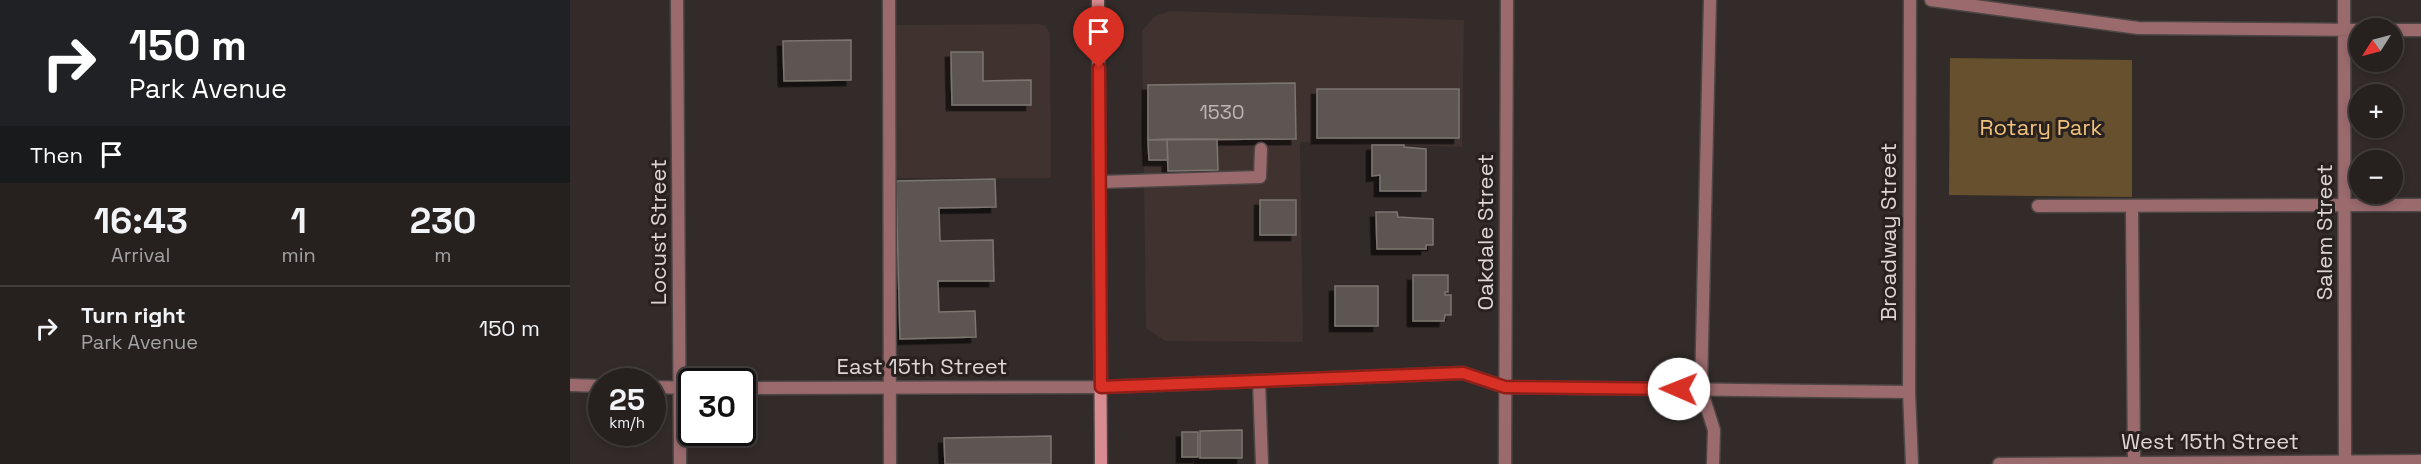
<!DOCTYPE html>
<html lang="en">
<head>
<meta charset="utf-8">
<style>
  :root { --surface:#26201f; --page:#2e2828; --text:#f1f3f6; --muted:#a4a3a4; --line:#423e3d }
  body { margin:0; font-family:"Space Grotesk",sans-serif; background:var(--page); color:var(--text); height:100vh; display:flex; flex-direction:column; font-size:22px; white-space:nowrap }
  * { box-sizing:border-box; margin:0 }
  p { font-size:20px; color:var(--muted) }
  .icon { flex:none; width:33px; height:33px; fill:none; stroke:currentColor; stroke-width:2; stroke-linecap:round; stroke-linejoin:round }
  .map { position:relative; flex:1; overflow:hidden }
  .panel { display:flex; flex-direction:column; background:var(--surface); width:570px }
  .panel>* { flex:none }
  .banner { background:#202124; color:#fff; overflow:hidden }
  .needle { width:39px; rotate:234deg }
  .buttons { position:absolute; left:1779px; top:18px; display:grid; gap:12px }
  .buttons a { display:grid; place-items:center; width:54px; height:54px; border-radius:50%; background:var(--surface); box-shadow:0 3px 9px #0003,0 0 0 2px var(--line); font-size:30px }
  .speed { position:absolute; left:18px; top:368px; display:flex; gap:12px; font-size:30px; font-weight:700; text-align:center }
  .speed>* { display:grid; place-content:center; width:78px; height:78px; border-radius:50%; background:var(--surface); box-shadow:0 3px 9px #0003,0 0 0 2px var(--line); line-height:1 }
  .speed small { font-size:15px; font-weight:400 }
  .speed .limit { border:3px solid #111; border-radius:9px; background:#fff; color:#111 }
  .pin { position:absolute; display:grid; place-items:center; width:51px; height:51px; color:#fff; margin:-62px -26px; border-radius:50% 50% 50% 0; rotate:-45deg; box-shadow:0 0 6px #0007 }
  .pin .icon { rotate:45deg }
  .me { position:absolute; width:66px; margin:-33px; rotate:271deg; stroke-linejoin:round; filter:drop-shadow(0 0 4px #0008) }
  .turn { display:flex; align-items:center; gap:21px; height:126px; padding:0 30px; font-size:27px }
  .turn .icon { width:78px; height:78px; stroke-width:2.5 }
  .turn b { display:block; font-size:42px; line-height:51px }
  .then { display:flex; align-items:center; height:57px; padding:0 30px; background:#0003; gap:12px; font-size:22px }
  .eta { display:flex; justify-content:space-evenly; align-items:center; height:102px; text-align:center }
  .eta b { font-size:36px; font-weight:600; line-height:42px }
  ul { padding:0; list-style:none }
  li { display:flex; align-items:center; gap:18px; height:84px; padding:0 30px; border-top:2px solid var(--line) }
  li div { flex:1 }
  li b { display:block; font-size:22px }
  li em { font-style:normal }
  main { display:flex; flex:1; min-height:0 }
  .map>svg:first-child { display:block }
  .built { fill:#40322e }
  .green { fill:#67502d }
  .building { fill:#5c5551; stroke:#7b7570; stroke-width:1.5; filter:url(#shadow) }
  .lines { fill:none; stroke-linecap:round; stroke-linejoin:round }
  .service-casing { stroke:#4d4645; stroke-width:15 }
  .minor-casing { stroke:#4d4645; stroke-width:15 }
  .secondary-casing { stroke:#4d4645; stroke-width:15 }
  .service { stroke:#9a6a6d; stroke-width:12 }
  .minor { stroke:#9a6a6d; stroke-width:12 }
  .secondary { stroke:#d88c91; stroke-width:12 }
  .route-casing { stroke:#8d1f18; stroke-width:15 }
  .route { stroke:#d93025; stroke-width:10 }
  .labels { text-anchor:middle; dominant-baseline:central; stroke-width:6; stroke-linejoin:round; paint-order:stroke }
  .number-label { font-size:20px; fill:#bbb6b4 }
  .park-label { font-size:22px; fill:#f1c37a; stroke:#28211f }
  .street-label { font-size:22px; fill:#dbd6d5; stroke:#28211f }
</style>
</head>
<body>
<main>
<section class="panel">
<div class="banner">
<div class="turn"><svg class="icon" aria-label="right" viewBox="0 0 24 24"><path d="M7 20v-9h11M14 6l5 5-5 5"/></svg><div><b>150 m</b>Park Avenue</div></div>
<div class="then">Then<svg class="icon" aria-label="arrive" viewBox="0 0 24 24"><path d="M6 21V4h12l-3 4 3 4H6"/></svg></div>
</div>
<div class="eta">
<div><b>16:43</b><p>Arrival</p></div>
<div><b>1</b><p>min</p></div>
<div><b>230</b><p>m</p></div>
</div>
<ul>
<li><svg class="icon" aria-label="right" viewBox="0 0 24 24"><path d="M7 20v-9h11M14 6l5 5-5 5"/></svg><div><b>Turn right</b><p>Park Avenue</p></div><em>150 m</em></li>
</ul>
</section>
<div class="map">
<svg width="1851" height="464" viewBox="0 0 1851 464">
  <defs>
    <filter id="shadow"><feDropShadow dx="-5.5" dy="5.5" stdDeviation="0" flood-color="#0009"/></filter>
  </defs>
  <rect width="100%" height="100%" fill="#322b29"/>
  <!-- built -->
  <path class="built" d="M600,11L894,20L892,147L730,142L733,342L595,341L576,328L572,31L584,17Z
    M468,24L476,26L480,34L481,178H326L325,25Z"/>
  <!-- green -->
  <path class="green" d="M1380,58L1562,60V197L1379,195Z"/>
  <!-- building -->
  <path class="building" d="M281,40V80L214,81L213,41Z
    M381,52H413V81L461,80V105H382Z
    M725,83L726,139L578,140V85Z
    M747,89H889V138H747Z
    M597,139H647L648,170L598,171Z
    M597,139L598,160H579L578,140Z
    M802,145H834V147L856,149V191H810V175L802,176Z
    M425,179L426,207L369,208L370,241L423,240L424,281H368L369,312L405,311L406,337L330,339L326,181Z
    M690,200H726V235H690Z
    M806,212H827L828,217L863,219V245H856V249H807Z
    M843,275H878V292H875V295H881V315H875L874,321H843Z
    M765,286H808V326H765Z
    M672,430V458H630V431Z
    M612,432H628V457H612Z
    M481,436V464H375L374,438Z"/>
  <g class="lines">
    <defs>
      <path id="service" d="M319,0L320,464
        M1140,0L1131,389L1144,430L1143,464
        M530,182L690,177L691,149
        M1468,206L1851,205
        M1562,206L1564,464
        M689,381L692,464"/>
      <path id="minor" d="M107,0L110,464
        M1340,0L1339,392L1342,464
        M1361,0L1568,28L1790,30
        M1774,0L1775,464
        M1822,30H1851
        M0,385L32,386
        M82,387L122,388
        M172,388L531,387L893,373L935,387L1339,392
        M935,464L937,0
        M1429,464L1851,461"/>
      <path id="secondary" d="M528,0L531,464"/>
    </defs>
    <!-- service casing -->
    <use href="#service" class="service-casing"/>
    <!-- minor casing -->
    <use href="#minor" class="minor-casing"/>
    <!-- secondary casing -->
    <use href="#secondary" class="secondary-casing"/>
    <!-- service -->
    <use href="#service" class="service"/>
    <!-- minor -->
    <use href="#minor" class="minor"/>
    <!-- secondary -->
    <use href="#secondary" class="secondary"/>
  </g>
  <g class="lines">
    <defs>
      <path id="route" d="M529,68L531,387L893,373L935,387L1109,389"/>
    </defs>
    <!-- route casing -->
    <use href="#route" class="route-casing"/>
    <!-- route -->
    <use href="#route" class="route"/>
  </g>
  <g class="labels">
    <!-- number labels -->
    <g class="number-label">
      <text x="652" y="112">1530</text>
    </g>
    <!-- park labels -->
    <g class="park-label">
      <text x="1471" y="127">Rotary Park</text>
    </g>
    <!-- street labels -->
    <g class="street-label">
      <text transform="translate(88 232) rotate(-90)">Locust Street</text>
      <text transform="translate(915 232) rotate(-90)">Oakdale Street</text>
      <text transform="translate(1318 232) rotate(-90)">Broadway Street</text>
      <text transform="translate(1754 232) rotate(-90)">Salem Street</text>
      <text x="352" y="366">East 15th Street</text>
      <text x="1640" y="441">West 15th Street</text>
    </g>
  </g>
</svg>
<div class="buttons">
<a><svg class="needle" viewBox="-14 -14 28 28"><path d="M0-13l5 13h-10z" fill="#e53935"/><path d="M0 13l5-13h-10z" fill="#a4a3a4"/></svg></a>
<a>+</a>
<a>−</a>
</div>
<div class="speed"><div>25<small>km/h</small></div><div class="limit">30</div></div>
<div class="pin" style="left:529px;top:68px;background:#d93025"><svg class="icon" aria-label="arrive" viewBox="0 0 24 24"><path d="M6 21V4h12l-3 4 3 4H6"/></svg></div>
<svg class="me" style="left:1109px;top:389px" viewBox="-20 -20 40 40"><circle r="19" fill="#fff"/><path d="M0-13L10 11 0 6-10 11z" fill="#d93025"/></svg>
</div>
</main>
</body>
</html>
